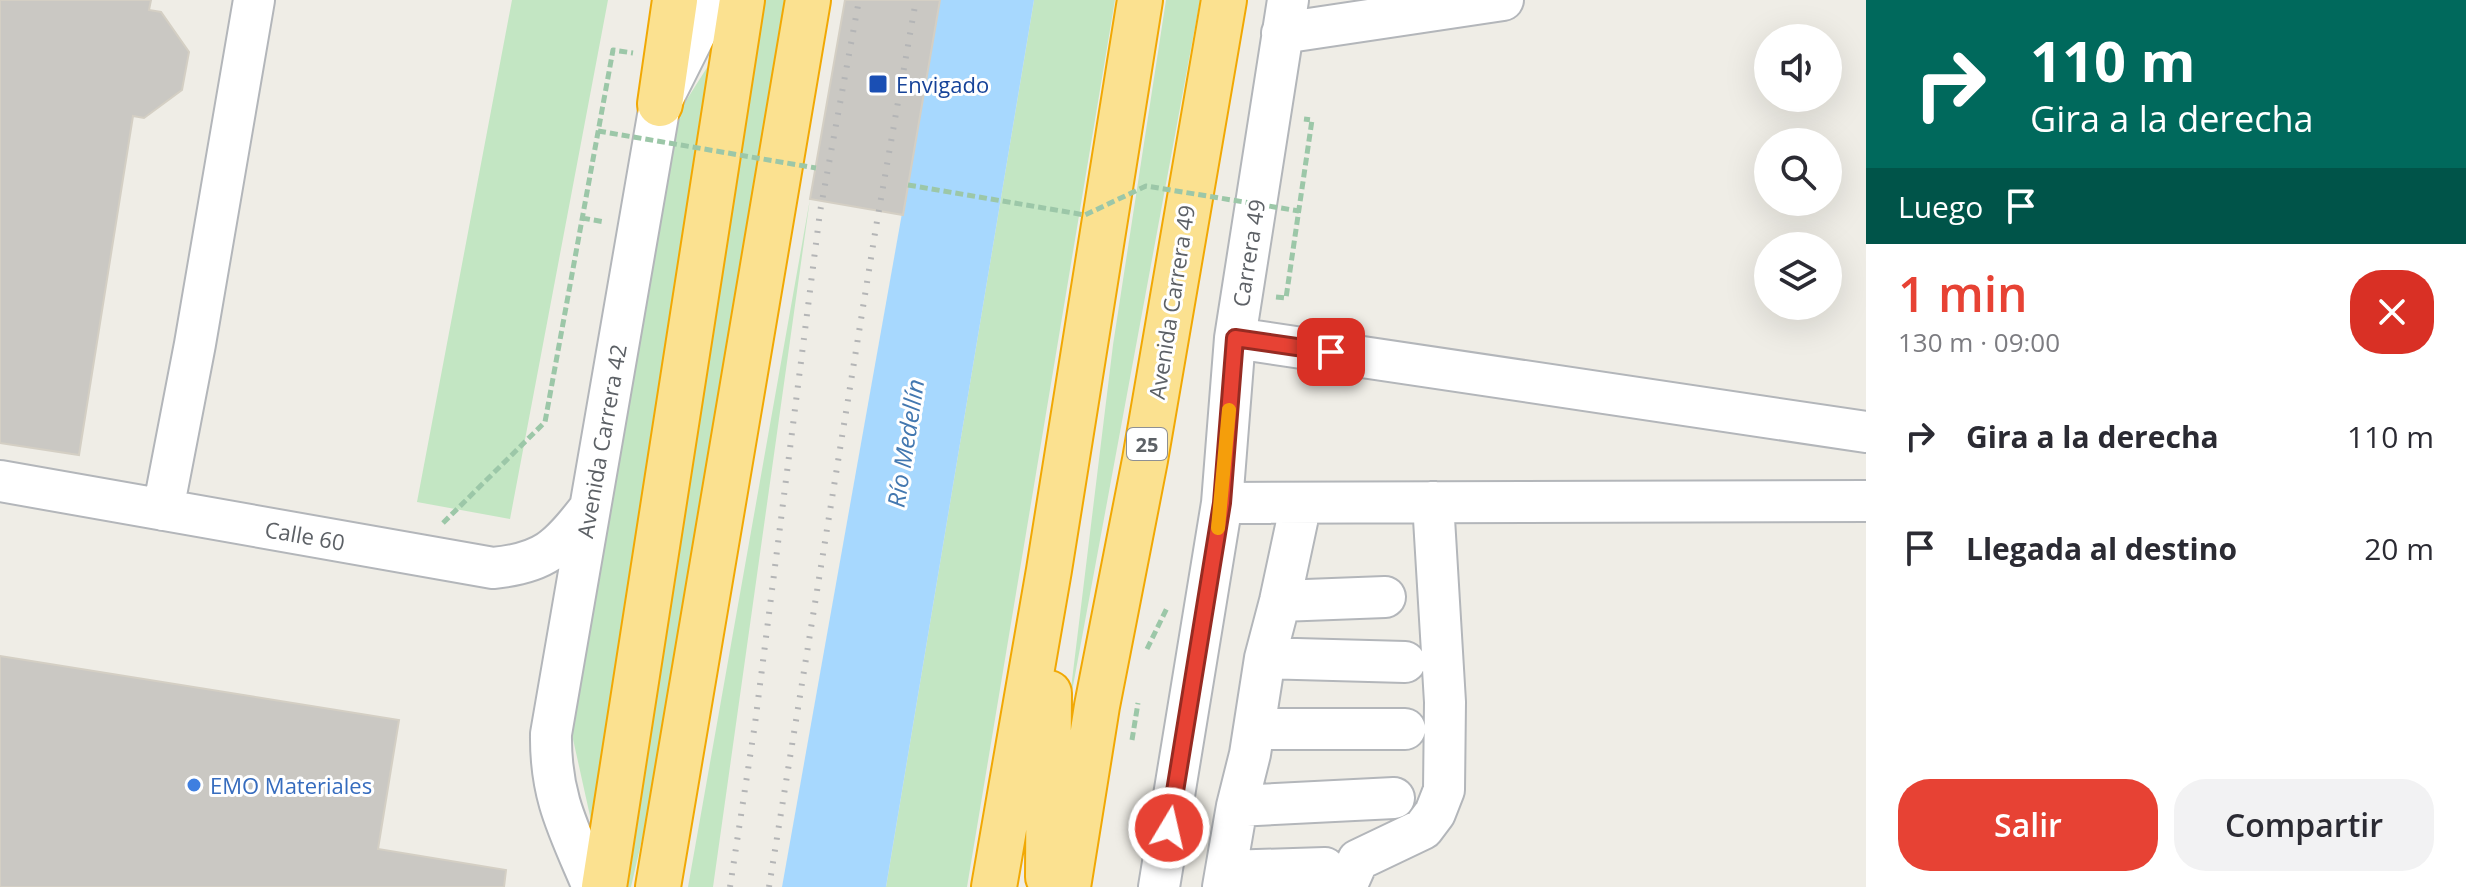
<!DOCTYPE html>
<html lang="es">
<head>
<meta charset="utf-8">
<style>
  :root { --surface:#fff; --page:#f2f2f3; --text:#2b2b33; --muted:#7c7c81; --accent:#e74234 }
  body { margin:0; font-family:"Open Sans",sans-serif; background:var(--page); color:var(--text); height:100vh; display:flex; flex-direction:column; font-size:30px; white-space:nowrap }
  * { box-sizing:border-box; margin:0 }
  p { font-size:26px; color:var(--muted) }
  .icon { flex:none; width:44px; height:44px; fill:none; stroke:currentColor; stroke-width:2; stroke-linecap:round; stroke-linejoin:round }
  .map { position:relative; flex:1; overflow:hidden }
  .sheet { display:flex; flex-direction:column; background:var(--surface); width:600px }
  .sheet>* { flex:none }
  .banner { background:#00695c; color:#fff; overflow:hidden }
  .controls { position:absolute; left:1754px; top:24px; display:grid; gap:16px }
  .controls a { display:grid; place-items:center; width:88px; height:88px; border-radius:50%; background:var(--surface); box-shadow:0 8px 32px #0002; font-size:40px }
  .pin { position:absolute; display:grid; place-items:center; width:68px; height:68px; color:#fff; margin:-34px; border-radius:16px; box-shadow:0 4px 12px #0006 }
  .me { position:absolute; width:88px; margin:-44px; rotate:9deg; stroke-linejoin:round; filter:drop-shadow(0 0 6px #0008) }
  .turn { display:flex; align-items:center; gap:28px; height:168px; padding:0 32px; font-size:36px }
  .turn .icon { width:104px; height:104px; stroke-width:2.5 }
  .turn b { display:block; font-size:56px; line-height:68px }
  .then { display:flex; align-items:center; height:76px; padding:0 32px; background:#0003; gap:16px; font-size:30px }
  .round { display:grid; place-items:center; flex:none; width:84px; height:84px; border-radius:32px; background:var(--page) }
  .overview { display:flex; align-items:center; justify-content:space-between; height:136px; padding:0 32px }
  h1 { font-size:48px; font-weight:600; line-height:60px; color:var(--accent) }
  .button { display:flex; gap:16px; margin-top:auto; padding:16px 32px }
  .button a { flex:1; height:92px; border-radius:32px; background:var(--accent); color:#fff; font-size:32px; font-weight:600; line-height:92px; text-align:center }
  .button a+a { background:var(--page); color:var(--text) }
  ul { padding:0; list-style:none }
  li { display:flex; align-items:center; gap:24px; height:112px; padding:0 32px }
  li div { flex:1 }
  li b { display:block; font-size:30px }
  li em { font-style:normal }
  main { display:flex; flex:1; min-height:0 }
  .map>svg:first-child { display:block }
  .green { fill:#c3e6c3 }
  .water { fill:#a7d8fe }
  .building { fill:#cac8c3; stroke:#d4cfc4; stroke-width:2 }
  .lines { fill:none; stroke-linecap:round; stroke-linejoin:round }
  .minor-casing { stroke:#b3b6ba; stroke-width:44 }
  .highway-casing { stroke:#f1a804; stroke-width:48 }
  .path { stroke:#9cc7a8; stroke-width:5; stroke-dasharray:8 4; stroke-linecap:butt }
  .minor { stroke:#fff; stroke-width:40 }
  .highway { stroke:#fbe190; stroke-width:44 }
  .rail { stroke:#b4b5b6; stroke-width:6; stroke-dasharray:2 10; stroke-linecap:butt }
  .path-bridge { stroke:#9cc7a8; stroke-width:5; stroke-dasharray:8 4; stroke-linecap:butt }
  .route-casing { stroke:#962b22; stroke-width:20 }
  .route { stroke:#e74234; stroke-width:14 }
  .slow { stroke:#f59e0b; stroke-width:14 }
  .transit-dot { fill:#1a4fb4; stroke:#fff; stroke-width:3 }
  .shop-dot { fill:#3f7fe0; stroke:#fff; stroke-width:3 }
  .labels { text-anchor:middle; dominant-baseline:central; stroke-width:6; stroke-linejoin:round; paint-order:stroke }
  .shield { fill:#fff; stroke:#8e9094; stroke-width:2 }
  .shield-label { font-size:20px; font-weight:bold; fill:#5d6166 }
  .transit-label { font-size:22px; fill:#164399; stroke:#fff; text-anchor:start }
  .street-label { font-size:22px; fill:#5d6166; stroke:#fff }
  .shop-label { font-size:22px; fill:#366cbe; stroke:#fff; text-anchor:start }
  .water-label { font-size:24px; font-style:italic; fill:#4378b0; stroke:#fff }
</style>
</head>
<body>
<main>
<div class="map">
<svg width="1866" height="887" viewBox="0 0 1866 887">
  <rect width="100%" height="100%" fill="#efede6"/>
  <!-- green -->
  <path class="green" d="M512,0H608L510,519L417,502Z
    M763,0H791L679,678L631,887H628Z
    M1034,0H1115L967,887H886Z
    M1166,0H1200L1068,713L1113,345Z
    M708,66L594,834L571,730L677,115Z
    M810,199L713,887H688Z"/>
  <!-- water -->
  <path class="water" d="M940,0H1034L886,887H782Z"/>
  <!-- building -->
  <path class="building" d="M0,0H151L149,10L161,12L189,52L182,90L144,118L133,116L79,455L0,443Z
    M845,0H940L903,215L810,199Z
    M0,656L399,720L378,849L506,870L504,887H0Z"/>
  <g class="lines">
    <defs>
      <path id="minor" d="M1282,33L1503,0
        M1235,338L1866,432
        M0,481L493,568C544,563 558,549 589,509
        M1222,503L1866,501
        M163,510L195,344L254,0
        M1280,601L1385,597
        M1265,658L1405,662
        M1254,729H1405
        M1237,806L1394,798
        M1226,871L1325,868
        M593,887C569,830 550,797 551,734L660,104L712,0
        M1159,887L1222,503L1235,338L1288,0
        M1223,887L1237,806L1250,754L1265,658L1280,601L1301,503
        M1346,887L1358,860L1423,829L1435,813L1444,790L1445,702L1433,502"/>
      <path id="highway" d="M660,104L675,0
        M1048,877L1049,693
        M604,887L742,0
        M658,887L808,0
        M994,887L1049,570L1140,0
        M1068,887L1097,706L1145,460L1224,0"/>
    </defs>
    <!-- minor casing -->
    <use href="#minor" class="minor-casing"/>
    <!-- highway casing -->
    <use href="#highway" class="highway-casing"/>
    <!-- path -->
    <path class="path" d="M582,218L605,222
      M1276,297L1286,298L1312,120L1304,119
      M443,523L545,422L613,50L633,53
      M1147,649L1167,608
      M1132,740L1138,703"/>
    <!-- minor -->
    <use href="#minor" class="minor"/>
    <!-- highway -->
    <use href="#highway" class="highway"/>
    <!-- rail -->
    <path class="rail" d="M730,887L755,724L820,212L859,0
      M769,887L876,227L916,0"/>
    <!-- path-bridge -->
    <path class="path-bridge" d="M598,131L816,168
      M908,185L1085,215L1146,186L1299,211"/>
  </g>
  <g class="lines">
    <defs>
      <path id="route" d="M1169,828L1222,503L1235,338L1331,352"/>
    </defs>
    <!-- route casing -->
    <use href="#route" class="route-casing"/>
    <!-- route -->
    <use href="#route" class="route"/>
    <!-- slow -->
    <path class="slow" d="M1218,528L1229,410"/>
  </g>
  <!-- markers -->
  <rect class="transit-dot" x="868" y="74" width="20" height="20" rx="4"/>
  <circle class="shop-dot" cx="194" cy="785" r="8"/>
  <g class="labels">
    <!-- shield labels -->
    <rect class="shield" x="1127" y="428" width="40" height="32" rx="6"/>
    <g class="shield-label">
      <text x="1147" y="444">25</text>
    </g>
    <!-- transit labels -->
    <g class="transit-label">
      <text x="896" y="84">Envigado</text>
    </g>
    <!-- street labels -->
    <g class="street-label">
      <text transform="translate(1248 253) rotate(-81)">Carrera 49</text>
      <text transform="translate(1171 302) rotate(-81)">Avenida Carrera 49</text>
      <text transform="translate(601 441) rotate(-80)">Avenida Carrera 42</text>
      <text transform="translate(305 535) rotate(10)">Calle 60</text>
    </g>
    <!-- shop labels -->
    <g class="shop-label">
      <text x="210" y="785">EMO Materiales</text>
    </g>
    <!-- water labels -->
    <g class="water-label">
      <text transform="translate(905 443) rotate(-81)">Río Medellín</text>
    </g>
  </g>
</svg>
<div class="controls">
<a><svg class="icon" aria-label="sound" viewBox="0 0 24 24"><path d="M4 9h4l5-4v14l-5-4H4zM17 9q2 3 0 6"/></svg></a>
<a><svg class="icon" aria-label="search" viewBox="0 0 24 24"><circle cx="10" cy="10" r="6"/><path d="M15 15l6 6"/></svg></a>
<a><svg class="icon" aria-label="layers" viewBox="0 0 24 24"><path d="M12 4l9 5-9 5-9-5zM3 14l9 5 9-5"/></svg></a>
</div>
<div class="pin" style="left:1331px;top:352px;background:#d93025"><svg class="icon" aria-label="arrive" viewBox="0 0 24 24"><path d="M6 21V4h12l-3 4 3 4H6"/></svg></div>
<svg class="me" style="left:1169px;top:828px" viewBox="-20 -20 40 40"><circle r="17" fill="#e74234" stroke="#fff" stroke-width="3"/><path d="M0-11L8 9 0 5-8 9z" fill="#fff"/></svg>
</div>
<section class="sheet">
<div class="banner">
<div class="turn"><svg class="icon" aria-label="right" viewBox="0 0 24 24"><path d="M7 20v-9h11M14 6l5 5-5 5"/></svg><div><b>110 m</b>Gira a la derecha</div></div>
<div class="then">Luego<svg class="icon" aria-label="arrive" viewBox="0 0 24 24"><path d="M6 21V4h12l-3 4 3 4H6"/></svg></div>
</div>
<div class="overview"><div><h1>1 min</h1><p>130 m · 09:00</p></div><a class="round" style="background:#d93025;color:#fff"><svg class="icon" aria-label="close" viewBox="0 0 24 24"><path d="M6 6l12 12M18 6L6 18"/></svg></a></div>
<ul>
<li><svg class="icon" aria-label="right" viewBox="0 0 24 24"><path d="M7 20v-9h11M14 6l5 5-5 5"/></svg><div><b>Gira a la derecha</b></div><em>110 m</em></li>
<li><svg class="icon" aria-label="arrive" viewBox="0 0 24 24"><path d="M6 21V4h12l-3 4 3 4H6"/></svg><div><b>Llegada al destino</b></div><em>20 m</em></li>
</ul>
<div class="button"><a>Salir</a><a>Compartir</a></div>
</section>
</main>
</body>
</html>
